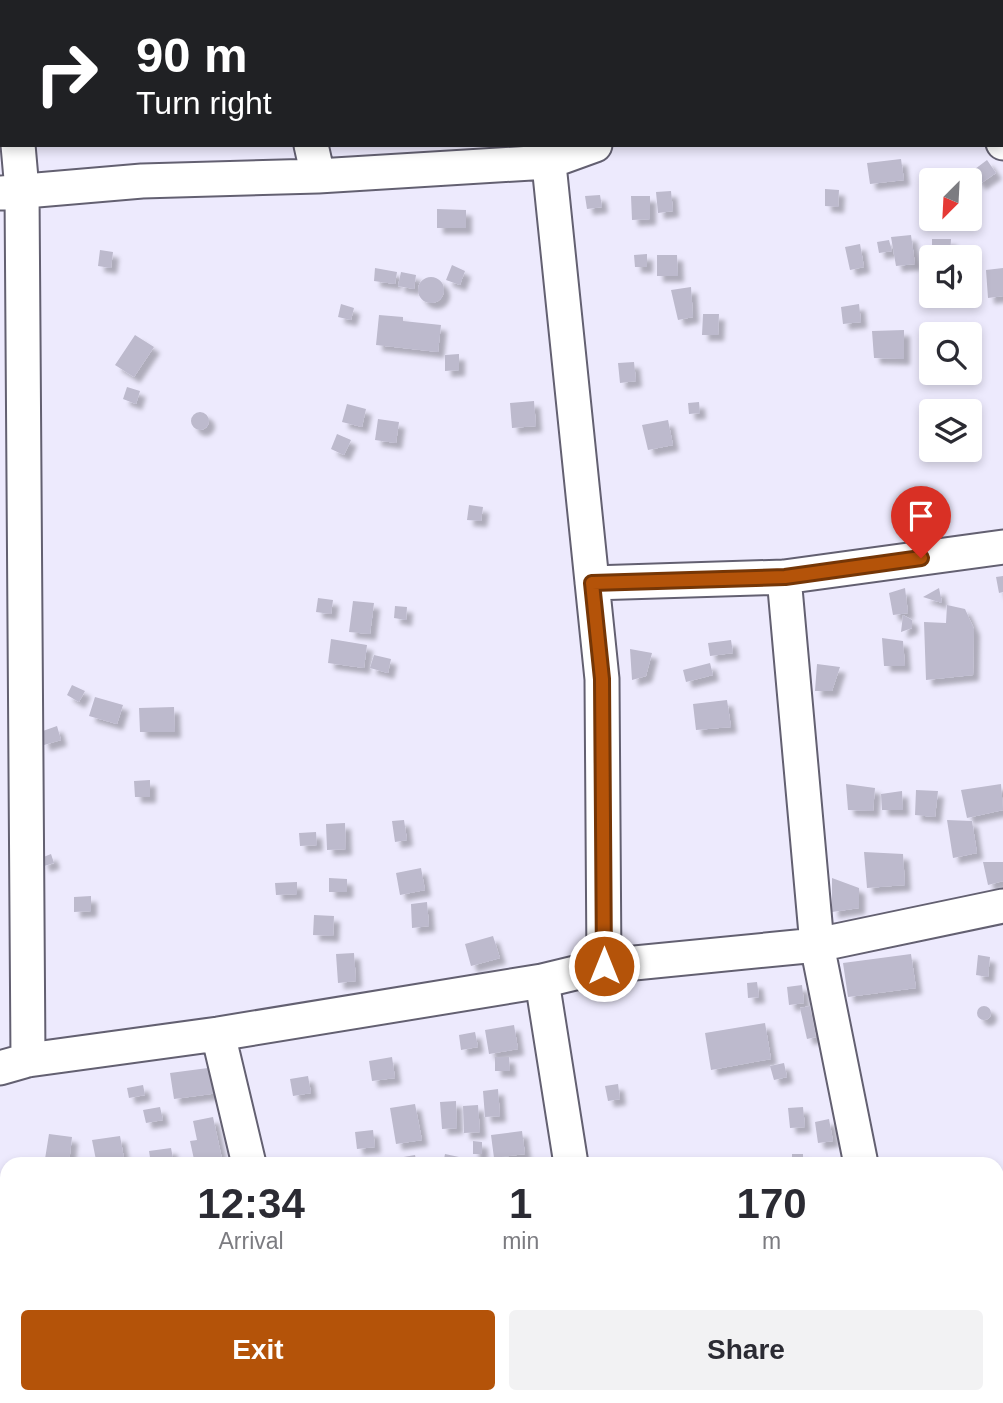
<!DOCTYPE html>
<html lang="en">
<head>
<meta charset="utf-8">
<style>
  :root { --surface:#fff; --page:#f2f2f3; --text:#2b2b33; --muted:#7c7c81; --accent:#b45309 }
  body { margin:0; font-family:Helvetica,sans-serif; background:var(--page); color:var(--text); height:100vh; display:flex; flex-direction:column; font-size:26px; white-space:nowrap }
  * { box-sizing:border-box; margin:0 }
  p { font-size:23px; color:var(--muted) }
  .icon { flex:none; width:38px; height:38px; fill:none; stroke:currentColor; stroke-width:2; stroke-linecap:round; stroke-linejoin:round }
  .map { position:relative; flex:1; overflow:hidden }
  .sheet { position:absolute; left:0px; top:1157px; width:1004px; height:247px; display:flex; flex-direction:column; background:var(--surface); border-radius:21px 21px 0 0; box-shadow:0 4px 10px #0003 }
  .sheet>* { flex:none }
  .guide { position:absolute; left:0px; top:0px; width:1004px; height:147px; box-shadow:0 4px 10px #0003; background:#202124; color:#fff; overflow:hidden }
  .needle { width:46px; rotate:204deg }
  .controls { position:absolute; left:919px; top:168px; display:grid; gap:14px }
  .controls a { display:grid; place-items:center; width:63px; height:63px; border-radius:7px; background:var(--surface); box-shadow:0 4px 10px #0003; font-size:35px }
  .pin { position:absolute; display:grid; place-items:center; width:60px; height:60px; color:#fff; margin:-72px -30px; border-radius:50% 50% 50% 0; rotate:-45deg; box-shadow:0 0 7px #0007 }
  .pin .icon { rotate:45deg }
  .me { position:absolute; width:77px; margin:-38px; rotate:0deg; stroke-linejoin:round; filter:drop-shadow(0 0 5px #0008) }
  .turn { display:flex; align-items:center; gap:24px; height:147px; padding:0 21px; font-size:32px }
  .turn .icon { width:91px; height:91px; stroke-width:2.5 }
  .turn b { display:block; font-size:49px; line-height:60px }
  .eta { display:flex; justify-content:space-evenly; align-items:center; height:119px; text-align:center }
  .eta b { font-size:42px; font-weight:700; line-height:49px }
  .button { display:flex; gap:14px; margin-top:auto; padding:14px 21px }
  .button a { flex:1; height:80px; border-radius:7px; background:var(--accent); color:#fff; font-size:28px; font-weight:700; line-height:80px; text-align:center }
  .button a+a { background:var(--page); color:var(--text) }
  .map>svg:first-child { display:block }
  .building { fill:#bdbacd; filter:url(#shadow) }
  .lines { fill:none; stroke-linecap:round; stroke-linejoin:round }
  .minor-casing { stroke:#636071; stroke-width:37 }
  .minor { stroke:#fff; stroke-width:33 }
  .route-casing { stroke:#753606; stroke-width:18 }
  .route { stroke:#b45309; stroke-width:12 }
</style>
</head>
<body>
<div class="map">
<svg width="1003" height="1403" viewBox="0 0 1003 1403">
  <defs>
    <filter id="shadow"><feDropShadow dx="6" dy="6" stdDeviation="2" flood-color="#0004"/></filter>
  </defs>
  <rect width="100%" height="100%" fill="#edeafd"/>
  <!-- building -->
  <path class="building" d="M901,159L904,180L870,184L867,163Z
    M987,160L996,173L980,184L971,172Z
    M825,189L839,190L838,207L825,206Z
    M671,191L673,211L658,213L656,192Z
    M600,195L602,207L587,209L585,196Z
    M631,196H650V219L632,220Z
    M437,209L466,210V228H437Z
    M911,235L915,264L896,266L891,237Z
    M932,239H951L950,257H932Z
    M889,240L892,251L879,253L877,242Z
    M860,244L864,267L850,270L845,247Z
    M100,250L113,252L111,268L98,266Z
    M647,254V267H635L634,255Z
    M657,255H677L678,276H657Z
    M452,265L465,271L460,285L446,280Z
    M375,268L397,272L395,284L374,281Z
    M1003,268V296L988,298L986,270Z
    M401,272L416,275L414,289L398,286Z
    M418 290a13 13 0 1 1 26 0a13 13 0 1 1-26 0Z
    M691,287L693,317L678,320L671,290Z
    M341,304L354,308L351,320L338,317Z
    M859,304L861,322L843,324L841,307Z
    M703,314H719L718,335H702Z
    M379,315L403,317V321L441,325L438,352L376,345Z
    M904,330V359L874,358L872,331Z
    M135,335L154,347L134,377L115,365Z
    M459,354V370L445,371V355Z
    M634,362L636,381L620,383L618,363Z
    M127,387L140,391L136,404L123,399Z
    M534,401L536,426L512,428L510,403Z
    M699,402L700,413L689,414L688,403Z
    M347,404L366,409L362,427L342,422Z
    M191 421a9 9 0 1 1 18 0a9 9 0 1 1-18 0Z
    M378,419L399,422L396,443L375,440Z
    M668,420L673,445L648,450L642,425Z
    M337,434L351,440L344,455L331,449Z
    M469,505L483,507L481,521L467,520Z
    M1003,576V592L999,593L996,577Z
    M905,588L908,613L893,615L889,593Z
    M939,588L942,603L923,597Z
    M318,598L333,600L331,614L316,612Z
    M353,601L374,603L370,634L349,632Z
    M947,605L965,609L974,629L973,675L926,680L924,622L946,623Z
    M395,606L407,607L406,620L394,618Z
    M903,615L912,620V628L901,632Z
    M882,638L903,641L905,666H884Z
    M331,639L367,645L364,668L328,663Z
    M731,640L733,653L710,656L708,643Z
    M630,649L652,653L646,676L632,680Z
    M374,655L391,659L388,673L370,668Z
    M710,663L713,675L686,682L683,670Z
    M817,664L840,667L832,691H815Z
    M72,685L85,691L79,702L67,695Z
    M95,697L123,705L117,724L89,716Z
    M727,700L731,727L696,730L693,704Z
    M174,707L175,732H140L139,708Z
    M57,726L61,740L44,745L40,732Z
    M150,780V797H135L134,781Z
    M846,784L875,788L873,811L848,810Z
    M1001,784L1003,810L967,818L961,790Z
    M916,790L938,791L935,817L915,815Z
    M902,791L903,810H882L881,794Z
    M404,820L407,840L395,842L392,821Z
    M947,820L972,821L977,853L953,858Z
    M345,823L346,849L327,850L326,824Z
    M316,832L317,845L300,846L299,833Z
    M864,852L903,854L905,885L867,888Z
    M51,854L54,863L44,866L41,858Z
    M983,862H1003V881L988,885Z
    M421,868L425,890L400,895L396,873Z
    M329,878L347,879V892H329Z
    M832,878L859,888V908L832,912Z
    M297,882V894L276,895L275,883Z
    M91,896V911L74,912V897Z
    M427,902L429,926L412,928L411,904Z
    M314,915L334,916L333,936L313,935Z
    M493,936L500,958L471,966L465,944Z
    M354,953L356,981L338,983L336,954Z
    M911,954L916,988L848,997L843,963Z
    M978,955L990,957L988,977L976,975Z
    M757,982L759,997L748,998L747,983Z
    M802,985L804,1003L789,1005L787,987Z
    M810,1006L816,1037L807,1039L800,1008Z
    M977 1013a7 7 0 1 1 14 0a7 7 0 1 1-14 0Z
    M765,1023L771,1059L711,1070L705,1033Z
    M514,1025L518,1049L489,1054L485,1030Z
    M475,1032L478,1047L461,1050L459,1035Z
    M392,1057L395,1078L372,1081L369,1061Z
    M495,1057H509L510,1071H495Z
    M784,1063L787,1077L774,1080L770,1066Z
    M223,1066L226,1092L174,1099L170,1073Z
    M308,1076L311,1093L293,1096L290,1079Z
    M618,1084L620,1099L608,1101L605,1086Z
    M143,1085L145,1095L129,1098L127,1088Z
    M498,1089L500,1116L485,1117L483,1091Z
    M456,1101L457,1128L442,1129L440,1102Z
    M415,1104L422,1140L396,1144L390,1108Z
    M478,1105L480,1132L464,1133L463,1106Z
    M160,1107L163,1120L146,1123L143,1110Z
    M803,1107L805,1127L790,1128L788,1108Z
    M213,1117L222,1159L195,1164L190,1141L197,1140L193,1121Z
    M829,1119L833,1141L818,1143L815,1122Z
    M373,1130L375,1147L357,1149L355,1132Z
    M522,1131L525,1154L494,1158L491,1135Z
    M49,1134L72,1137L69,1163L45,1159Z
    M120,1136L125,1164H105L104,1159L96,1160L92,1140Z
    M473,1141L482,1142V1154H473Z
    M171,1148L174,1164H151L149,1151Z
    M445,1154L459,1157L458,1164H443Z
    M792,1154H803V1164H792Z
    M415,1155L417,1164H375V1162Z
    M1003,1385V1403H1000L998,1386Z
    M165,1396H181L183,1403H161L160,1398Z
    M233,1396H267L268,1403H234Z
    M569,1396H588L589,1403H570Z
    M965,1396H983V1403H965Z
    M951,1397L952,1403H932L931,1400Z"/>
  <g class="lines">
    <defs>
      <path id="minor" d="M3,0V2
        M281,0V2
        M533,0V2
        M773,0L774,2
        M985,0V2
        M1003,140V143
        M18,145L22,190L28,1060
        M311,145L318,176
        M547,145L602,679L604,966
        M2,193L142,181L318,176L548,162L595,145
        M784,577L817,945L861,1164
        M592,583L784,577L1003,547
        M542,981L571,1164
        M218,1034L249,1164
        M0,1068L28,1060L218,1034L542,981L604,966L817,945L1003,906
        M998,1339L1003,1338
        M306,1396L308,1403
        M609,1396L610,1403
        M907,1396L908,1403
        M640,1403L677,1396"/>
    </defs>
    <!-- minor casing -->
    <use href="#minor" class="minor-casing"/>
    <!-- minor -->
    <use href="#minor" class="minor"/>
  </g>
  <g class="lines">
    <defs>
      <path id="route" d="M604,966L602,679L592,583L785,577L921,558"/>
    </defs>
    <!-- route casing -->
    <use href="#route" class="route-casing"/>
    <!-- route -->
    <use href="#route" class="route"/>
  </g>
</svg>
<div class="controls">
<a><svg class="needle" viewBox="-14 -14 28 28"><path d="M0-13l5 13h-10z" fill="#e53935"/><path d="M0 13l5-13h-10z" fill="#7c7c81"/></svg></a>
<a><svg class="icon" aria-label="sound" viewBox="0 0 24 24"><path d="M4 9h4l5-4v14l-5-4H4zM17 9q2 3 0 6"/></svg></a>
<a><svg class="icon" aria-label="search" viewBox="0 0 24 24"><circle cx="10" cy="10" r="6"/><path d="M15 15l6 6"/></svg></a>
<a><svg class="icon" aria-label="layers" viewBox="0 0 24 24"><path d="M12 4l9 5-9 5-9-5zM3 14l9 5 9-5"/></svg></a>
</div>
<div class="pin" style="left:921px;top:558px;background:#d93025"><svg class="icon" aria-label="arrive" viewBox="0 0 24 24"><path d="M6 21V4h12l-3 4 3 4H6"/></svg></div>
<svg class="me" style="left:604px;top:966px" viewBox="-20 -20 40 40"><circle r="17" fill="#b45309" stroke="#fff" stroke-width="3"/><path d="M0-11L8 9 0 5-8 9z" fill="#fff"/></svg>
<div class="guide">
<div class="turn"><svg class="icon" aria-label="right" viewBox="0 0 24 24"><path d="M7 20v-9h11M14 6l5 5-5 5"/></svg><div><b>90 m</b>Turn right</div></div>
</div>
<section class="sheet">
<div class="eta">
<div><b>12:34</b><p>Arrival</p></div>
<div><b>1</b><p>min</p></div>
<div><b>170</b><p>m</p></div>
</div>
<div class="button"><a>Exit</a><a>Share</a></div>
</section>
</div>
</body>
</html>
